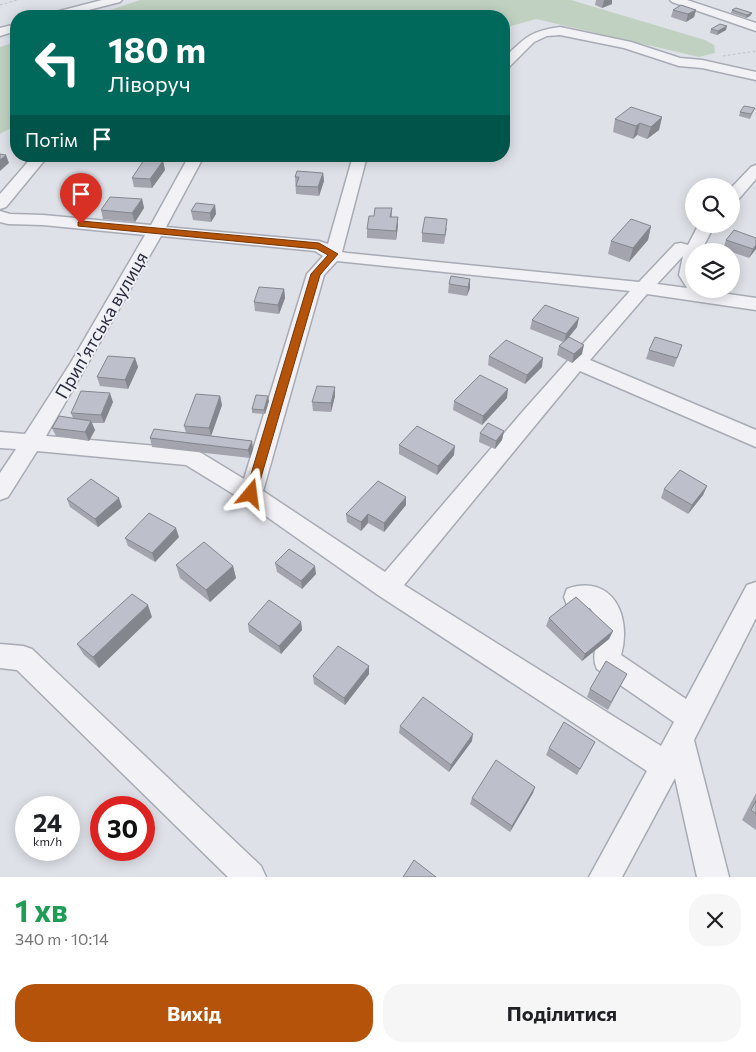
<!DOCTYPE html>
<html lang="uk">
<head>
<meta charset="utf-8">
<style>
  :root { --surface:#fff; --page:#f6f6f6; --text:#202124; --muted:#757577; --accent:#b45309 }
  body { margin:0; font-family:Commissioner,sans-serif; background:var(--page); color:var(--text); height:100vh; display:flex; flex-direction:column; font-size:19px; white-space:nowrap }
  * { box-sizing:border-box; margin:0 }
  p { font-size:16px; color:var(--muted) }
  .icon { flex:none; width:28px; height:28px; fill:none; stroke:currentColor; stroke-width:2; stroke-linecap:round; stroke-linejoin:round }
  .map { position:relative; height:877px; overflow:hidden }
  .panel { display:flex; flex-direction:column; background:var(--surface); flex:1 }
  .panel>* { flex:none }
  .guide { position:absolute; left:10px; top:10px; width:500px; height:152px; border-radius:20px; box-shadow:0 2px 12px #0003; background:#00695c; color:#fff; overflow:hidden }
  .tools { position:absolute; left:685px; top:178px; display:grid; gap:10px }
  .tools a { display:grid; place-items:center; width:55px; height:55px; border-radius:50%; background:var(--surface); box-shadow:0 2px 12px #0003; font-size:25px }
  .speed { position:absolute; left:15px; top:796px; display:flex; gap:10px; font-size:25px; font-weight:700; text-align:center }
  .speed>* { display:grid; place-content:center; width:65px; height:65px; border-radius:50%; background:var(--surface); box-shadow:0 2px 12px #0003; line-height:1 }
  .speed small { font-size:12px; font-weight:400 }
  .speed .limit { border:8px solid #d22; background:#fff; color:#111 }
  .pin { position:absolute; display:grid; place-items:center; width:42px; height:42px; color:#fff; margin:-51px -21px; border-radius:50% 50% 50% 0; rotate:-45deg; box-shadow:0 0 5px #0007 }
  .pin .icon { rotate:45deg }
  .me { position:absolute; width:55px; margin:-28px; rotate:16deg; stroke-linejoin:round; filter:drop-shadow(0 0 4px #0008) }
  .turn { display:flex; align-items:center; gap:18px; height:105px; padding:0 15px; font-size:22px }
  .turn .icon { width:65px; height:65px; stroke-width:2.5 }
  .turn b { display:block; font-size:35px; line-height:42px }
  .then { display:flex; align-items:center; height:48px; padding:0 15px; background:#0003; gap:10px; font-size:19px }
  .round { display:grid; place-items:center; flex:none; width:52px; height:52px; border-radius:20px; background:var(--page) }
  .summary { display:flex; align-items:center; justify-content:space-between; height:85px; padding:0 15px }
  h1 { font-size:30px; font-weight:700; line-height:38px; color:#1e9e55 }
  .action { display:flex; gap:10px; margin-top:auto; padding:10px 15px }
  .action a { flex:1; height:58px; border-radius:20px; background:var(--accent); color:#fff; font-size:20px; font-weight:700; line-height:58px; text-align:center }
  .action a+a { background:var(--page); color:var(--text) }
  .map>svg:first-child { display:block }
  .green { fill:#c1d1c1 }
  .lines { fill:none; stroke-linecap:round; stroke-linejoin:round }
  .minor-casing { stroke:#a8abb5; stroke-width:3 }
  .path { stroke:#bebfc6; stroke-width:1; stroke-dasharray:2.5 2.5; stroke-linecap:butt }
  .minor { fill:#f2f2f6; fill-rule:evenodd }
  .wall { fill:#a3a4ae }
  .shaded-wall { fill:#84868d }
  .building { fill:#bdbfca; stroke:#84868d }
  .route { fill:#b45309; stroke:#753606 }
  .labels { text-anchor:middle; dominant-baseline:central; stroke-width:4; stroke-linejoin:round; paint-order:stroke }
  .street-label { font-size:18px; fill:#292c3e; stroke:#eff0f5 }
</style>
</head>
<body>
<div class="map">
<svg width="756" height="877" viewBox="0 0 756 877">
  <rect width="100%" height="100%" fill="#dfe1e8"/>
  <!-- green -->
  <path class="green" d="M140,0H571L705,40L714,45L715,53L699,57L536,19L504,28V16H92Z
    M16,42V125L0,134V47Z"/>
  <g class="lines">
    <defs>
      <path id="minor" d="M102,0H122L120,2L65,16H46L48,14Z
        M670,0H687L756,23V31L672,2Z
        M16,24V31L0,36V28Z
        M560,27L631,42L680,58L702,60L756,72V80L702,68L679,66L624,48L560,35L547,36L534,42L508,68L504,69V58C525,38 530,31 560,27Z
        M33,156H48L6,207L0,209V194Z
        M189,156H204L166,227L319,241L328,244L353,156H367L342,252L347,253L639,282L675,244L681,243L688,245L699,224H715L701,251H694V289L756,298V310L647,294L590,360L756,430V447L580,371L404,585L661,746L674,722L597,669C587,648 610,634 590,608H576L567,605L564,597L567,589C613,573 632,617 621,655L686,699L747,585L756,582V618L694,740L729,877H697L675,778L622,877H589L647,771L378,595L243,500L186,465L37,451L8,497L0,500V473L16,449L0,448V432L25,434L70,364L145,235L43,225L8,224L0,222V211L10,214L43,215L151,225ZM161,236L315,251L323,256L307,274L244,479L198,451L190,449L46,436ZM683,256L679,275L687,288L657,284ZM337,261L630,291L524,410L385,572L263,491L324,275Z
        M756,165V179L737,201L731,203V188L751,167Z
        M0,644L23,646L32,649L261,866L266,877H228L17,670L0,668Z"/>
    </defs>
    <!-- minor casing -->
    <use href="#minor" class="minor-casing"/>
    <!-- path -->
    <path class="path" d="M0,5L17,0
      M723,56L756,51"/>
    <!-- minor -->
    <use href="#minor" class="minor"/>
  </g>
  <!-- wall -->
  <path class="wall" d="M596,0H612V4L602,8L595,5Z
    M673,10H696L694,17L686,22L671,17Z
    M732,10L752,13L750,16L746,18L731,13Z
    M711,29L726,30L717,35L710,33Z
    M755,108L750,119L739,116L740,112Z
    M662,117L659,130L647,139L637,135L633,139L613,132L615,119Z
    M163,161L165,170L152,188L134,187L132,178Z
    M323,173L324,181L319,196L296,194L295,177Z
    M142,199L144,208L135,222L103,219L101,210Z
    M215,205L216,214L211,222L193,220L191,211Z
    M392,208V217H398V226L396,240L367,238V229L374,216Z
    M651,226L648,240L629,262L608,254L611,241Z
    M447,228L444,244L422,242V233Z
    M756,238V249L749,258L723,249L726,240Z
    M470,279V288L467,296L448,293L449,284Z
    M284,289L285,298L279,314L255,311L254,302Z
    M532,320L577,327L569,337L582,354L572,363L557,355L559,346L563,342L530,329Z
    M682,345L674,367L646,359L649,350Z
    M489,356L542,367L525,384L488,365Z
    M135,358L138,367L128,389L100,386L97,377Z
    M220,396L222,405L211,436L252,441L253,449L250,458L152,447L150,438L186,433L184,426Z
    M335,396L331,412L313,411L312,402Z
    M507,398L482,425L453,410L454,401Z
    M269,401L265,414L252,413V409Z
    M113,402L104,423H92L95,430L89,441L56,436L52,428L73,418L71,413Z
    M504,431L502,440L495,449L479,442L480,433Z
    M399,445L454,455L437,475L399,454Z
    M707,486L703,495L688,514L661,498L664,489Z
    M67,499L122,507L98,527L70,507Z
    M406,505L384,532L368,523L361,531L347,522L346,514Z
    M179,537L155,562L128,546L125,538Z
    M275,563L316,574L302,589L277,572Z
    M176,565L233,566L236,578L210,602L180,578Z
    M152,617L99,668L84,655L77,644Z
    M549,618L613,631L609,639L582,661L546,626Z
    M301,622L302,630L281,654L249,632L248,624Z
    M369,674L345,705L314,684L313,676Z
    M627,674L608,710L587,697L590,689Z
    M400,726L472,741L449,772L399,733Z
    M595,742L577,775L546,755L549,748Z
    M535,787L533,793L510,832L470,804L472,798Z
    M756,793V830L742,820Z"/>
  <!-- shaded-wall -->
  <path class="shaded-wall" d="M604,0H612V4L602,8Z
    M696,10L694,17L686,22L688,14Z
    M752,13L750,16L746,18L747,15Z
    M727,26L726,30L717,35L718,31Z
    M662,117L659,130L647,139L651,127Z
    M640,123L637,135L633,139L636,126Z
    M6,155L9,163L0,171V160Z
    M163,161L165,170L152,188L150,179Z
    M323,173L324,181L319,196L318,187Z
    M142,199L144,208L135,222L132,213Z
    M215,205L216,214L211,222L210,213Z
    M398,217V226L396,240V231Z
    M651,226L648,240L629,262L633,248Z
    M756,245V249L749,258L753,249Z
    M470,279V288L467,296L468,287Z
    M284,289L285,298L279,314L278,305Z
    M579,318L577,327L564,343L566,334Z
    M584,345L582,354L572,363L574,354Z
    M135,358L138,367L128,389L125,380Z
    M543,358L542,367L525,384L527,375Z
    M335,387V396L331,412V403Z
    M508,389L507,398L482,425L483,416Z
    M110,393L113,402L104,423L101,415Z
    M220,396L222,405L211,436L209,428Z
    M268,396L269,401L265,414L264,410Z
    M91,421L95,430L89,441L85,432Z
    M504,431L502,440L495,449L496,441Z
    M252,441L253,449L250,458L248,450Z
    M455,446L454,455L437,475L438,466Z
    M707,486L703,495L688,514L692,505Z
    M406,497V505L384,532V523Z
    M119,498L122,507L98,527L95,519Z
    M368,514V523L361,531V522Z
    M176,528L179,537L155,562L152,553Z
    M233,566L236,578L210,602L206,590Z
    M315,566L316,574L302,589L301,581Z
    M148,605L152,617L99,668L93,657Z
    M301,622L302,630L281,654L279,646Z
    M613,631L609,639L582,661L585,654Z
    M369,666V674L345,705L344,698Z
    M473,734L472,741L449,772L451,765Z
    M535,787L533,793L510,832L512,826Z"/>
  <!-- building -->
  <path class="building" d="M681,5L696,10L688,14L673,10Z
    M736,8L752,13L747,15L732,10Z
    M720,24L727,26L718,31L711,29Z
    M744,106L755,108L751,114L740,112Z
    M631,107L662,117L651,127L640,123L636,126L615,119Z
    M0,154L6,155L0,160Z
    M144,160L163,161L150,179L132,178Z
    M297,171L323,173L318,187L296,186L299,177H295Z
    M110,197L142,199L132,213L101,210Z
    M196,203L215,205L210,213L191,211Z
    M375,208H392L390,217H398L396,231L367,229L369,216H374Z
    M425,217L447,219L445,235L422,233Z
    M631,219L651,226L633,248L611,241Z
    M734,230L756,238V245L753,249L726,240Z
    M451,276L470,279L468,287L449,284Z
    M259,287L284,289L278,305L254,302Z
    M545,305L579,318L566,334L532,320Z
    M569,337L584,345L574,354L559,346Z
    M655,337L682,345L677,358L649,350Z
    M506,340L543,358L527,375L489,356Z
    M108,356L135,358L125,380L97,377Z
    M480,375L508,389L483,416L454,401Z
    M317,386L335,387L331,403L312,402Z
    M81,391L110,393L101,415L71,413Z
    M196,394L220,396L209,428L184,426Z
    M256,395L268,396L264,410L252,409Z
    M59,416L91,421L85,432L52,428Z
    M488,423L504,431L496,441L480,433Z
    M417,426L455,446L438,466L399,445Z
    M154,429L252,441L248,450L150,438Z
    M680,470L707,486L692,505L664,489Z
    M91,479L119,498L95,519L67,499Z
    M378,481L406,497L384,523L368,514L361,522L346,514Z
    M149,513L176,528L152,553L125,538Z
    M204,542L233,566L206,590L176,565Z
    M289,549L315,566L301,581L275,563Z
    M132,594L148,605L93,657L77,644Z
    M576,597L613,631L585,654L549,618Z
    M269,600L301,622L279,646L248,624Z
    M338,646L369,666L344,698L313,676Z
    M606,661L627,674L611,702L590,689Z
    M423,697L473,734L451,765L400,726Z
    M564,722L595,742L580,769L549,748Z
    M496,760L535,787L512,826L472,798Z
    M756,801V814L751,810Z
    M414,860L436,877H403Z"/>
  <!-- route -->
  <path class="route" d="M81,221L319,243L338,254L320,275L255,498H246L245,494L311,274L328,255L317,249L78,226V222Z"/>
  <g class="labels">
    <!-- street labels -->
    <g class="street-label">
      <text transform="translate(101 325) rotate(-60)">Прип’ятська вулиця</text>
    </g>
  </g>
</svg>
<div class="tools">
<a><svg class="icon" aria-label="search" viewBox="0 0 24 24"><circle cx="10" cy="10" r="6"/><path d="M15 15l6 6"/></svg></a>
<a><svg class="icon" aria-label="layers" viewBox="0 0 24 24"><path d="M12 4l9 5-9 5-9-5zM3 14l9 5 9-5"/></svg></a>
</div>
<div class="speed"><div>24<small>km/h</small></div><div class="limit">30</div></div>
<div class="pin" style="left:81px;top:224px;background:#d93025"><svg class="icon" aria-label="arrive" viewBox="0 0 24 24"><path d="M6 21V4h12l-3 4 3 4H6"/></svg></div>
<svg class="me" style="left:251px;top:494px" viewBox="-20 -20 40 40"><path d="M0-17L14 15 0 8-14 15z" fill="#b45309" stroke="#fff" stroke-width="4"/></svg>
<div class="guide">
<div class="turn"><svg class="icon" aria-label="left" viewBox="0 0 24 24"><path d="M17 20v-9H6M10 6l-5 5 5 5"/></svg><div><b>180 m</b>Ліворуч</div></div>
<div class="then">Потім<svg class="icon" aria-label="arrive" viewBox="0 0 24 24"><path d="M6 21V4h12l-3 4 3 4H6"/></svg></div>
</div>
</div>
<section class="panel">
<div class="summary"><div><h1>1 хв</h1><p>340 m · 10:14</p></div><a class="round"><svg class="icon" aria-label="close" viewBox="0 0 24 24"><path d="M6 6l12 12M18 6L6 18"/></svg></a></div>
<div class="action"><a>Вихід</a><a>Поділитися</a></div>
</section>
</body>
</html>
